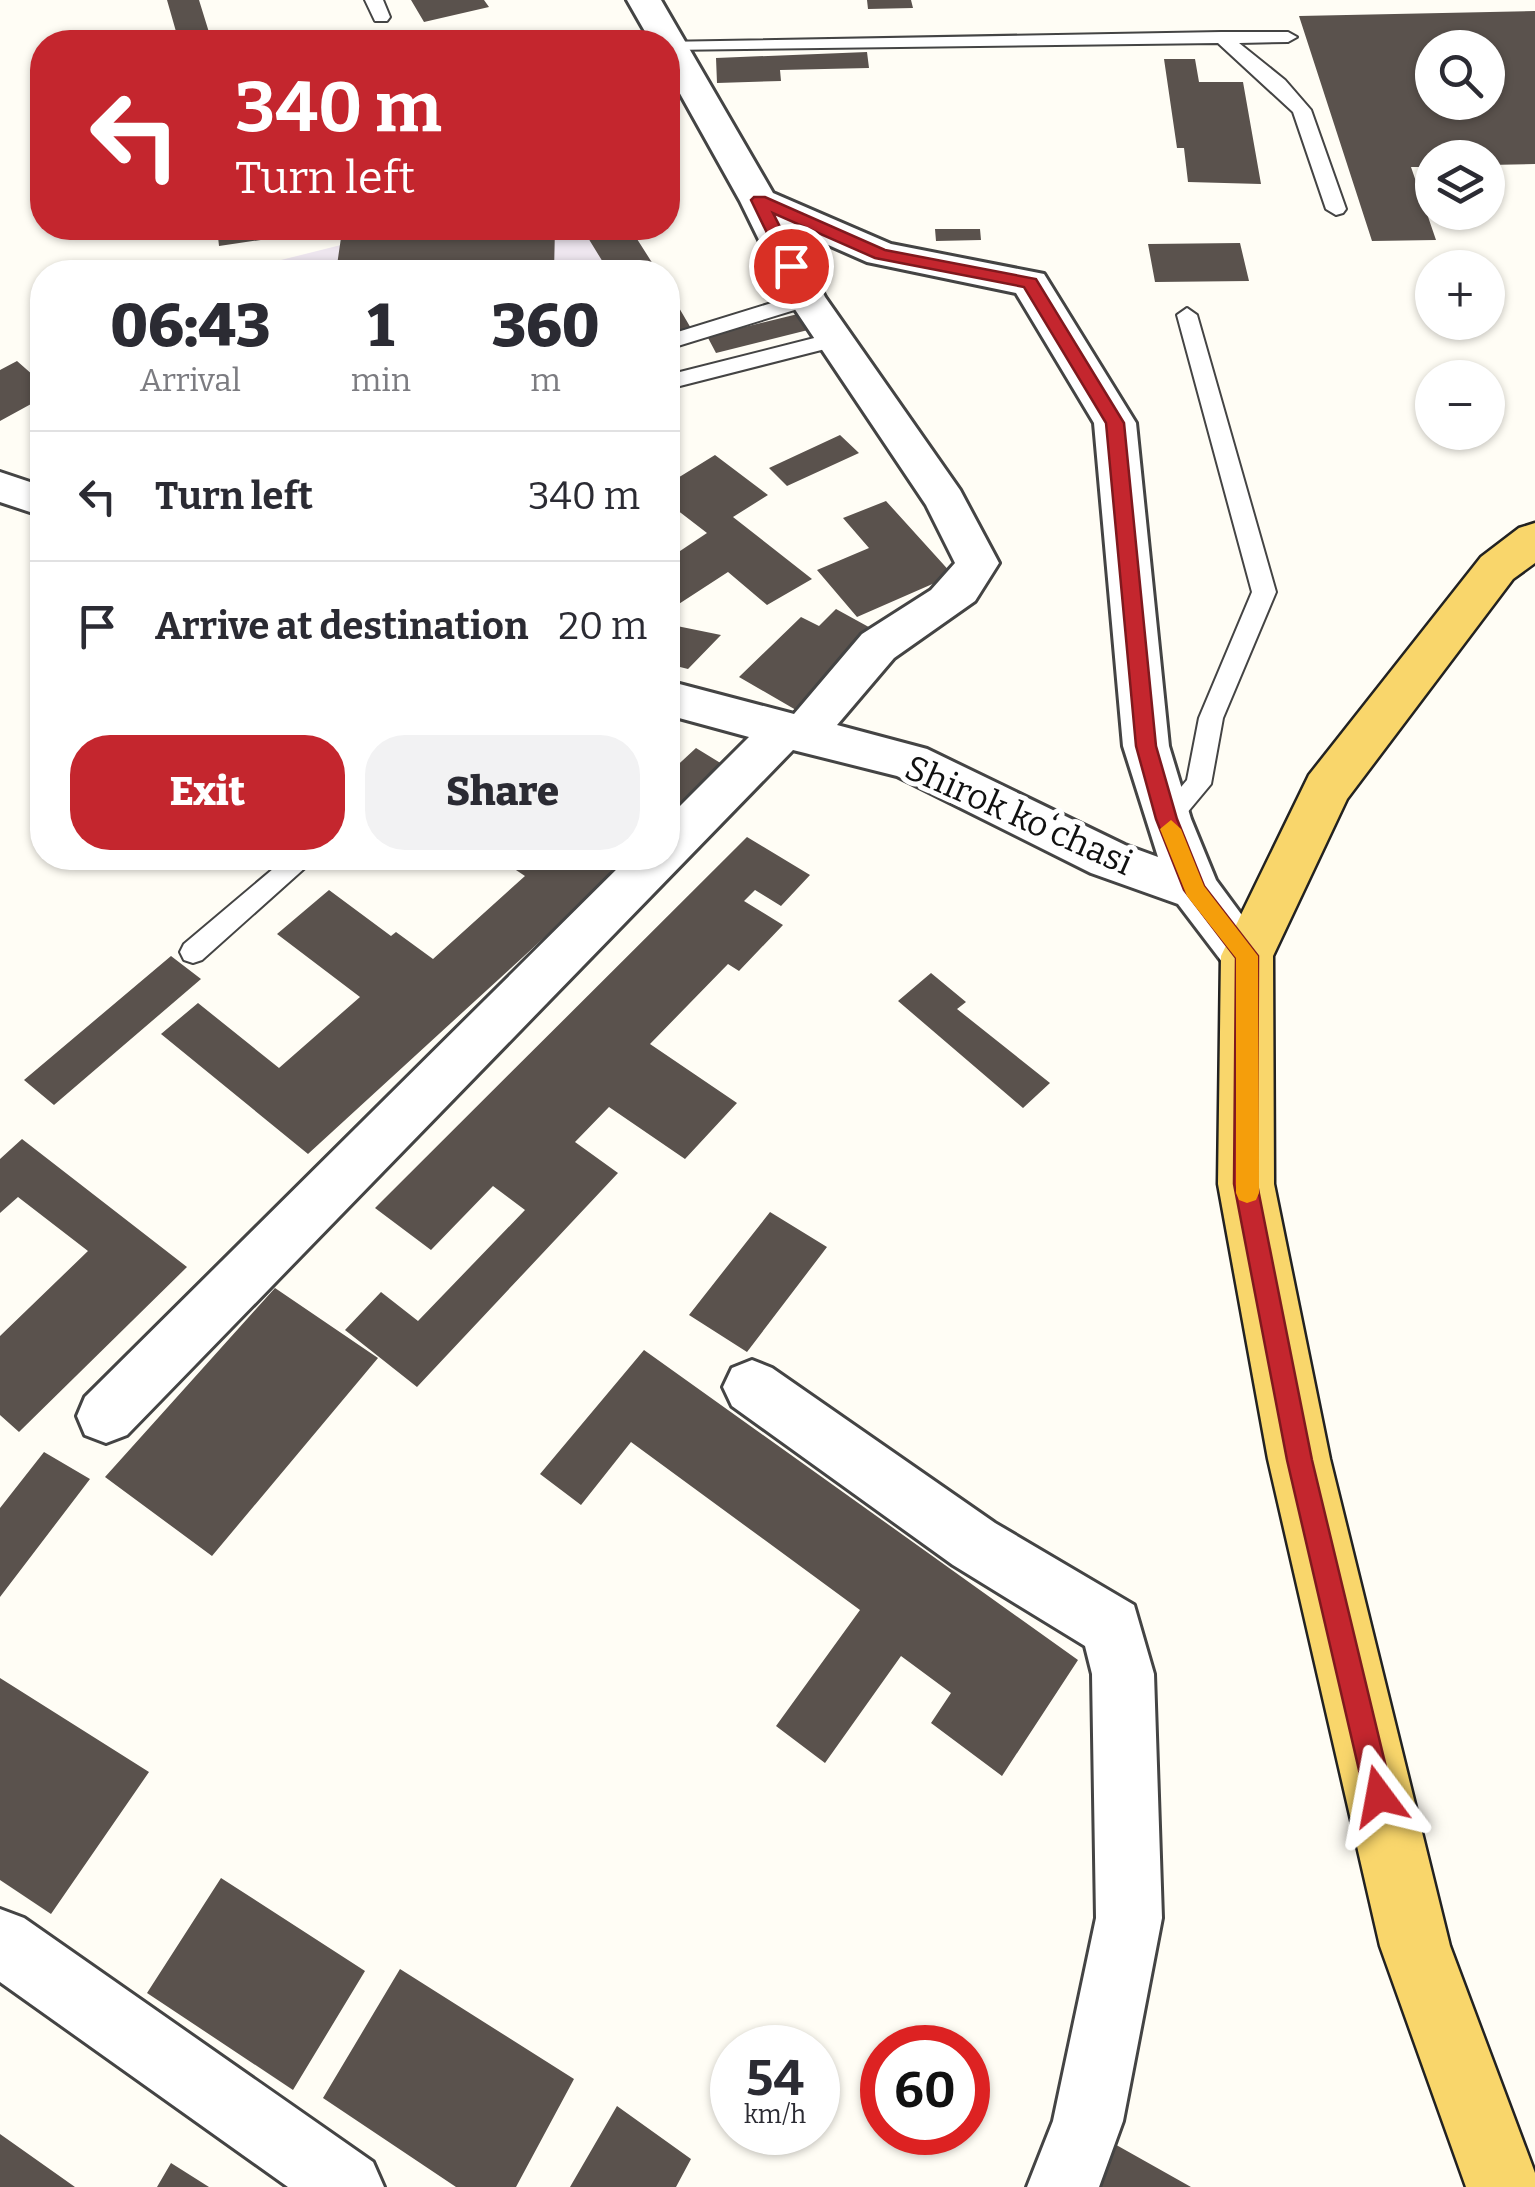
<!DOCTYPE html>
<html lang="en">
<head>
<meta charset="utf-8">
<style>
  :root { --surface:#fff; --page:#f2f2f3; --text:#2b2b33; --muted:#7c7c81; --line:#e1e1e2; --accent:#c4262e }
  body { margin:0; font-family:Bitter,serif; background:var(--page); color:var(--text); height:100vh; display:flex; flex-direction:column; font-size:38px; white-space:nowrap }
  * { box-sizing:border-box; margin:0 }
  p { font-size:32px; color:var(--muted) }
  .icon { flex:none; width:55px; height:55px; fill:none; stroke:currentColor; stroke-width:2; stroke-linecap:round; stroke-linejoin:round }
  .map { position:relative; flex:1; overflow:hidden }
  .side { position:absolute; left:30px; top:260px; width:650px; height:610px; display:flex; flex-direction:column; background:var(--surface); border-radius:40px; box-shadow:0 2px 8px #0004 }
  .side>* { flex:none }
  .guide { position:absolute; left:30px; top:30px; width:650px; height:210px; border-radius:40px; box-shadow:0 2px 8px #0004; background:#c4262e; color:#fff; overflow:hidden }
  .buttons { position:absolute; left:1415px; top:30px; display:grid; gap:20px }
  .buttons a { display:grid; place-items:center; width:90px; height:90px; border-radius:50%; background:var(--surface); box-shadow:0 2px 8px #0004; font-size:50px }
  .speed { position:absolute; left:710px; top:2025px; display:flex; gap:20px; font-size:50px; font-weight:700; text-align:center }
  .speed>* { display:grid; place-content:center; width:130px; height:130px; border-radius:50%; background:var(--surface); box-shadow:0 2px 8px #0004; line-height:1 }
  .speed small { font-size:25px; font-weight:400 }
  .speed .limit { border:15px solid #d22; background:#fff; color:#111 }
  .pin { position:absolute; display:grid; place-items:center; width:85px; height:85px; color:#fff; margin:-42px; border:5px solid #fff; border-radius:50%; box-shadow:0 2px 10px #0007 }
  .me { position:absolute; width:110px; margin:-55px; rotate:347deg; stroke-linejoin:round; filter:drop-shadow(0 0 8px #0008) }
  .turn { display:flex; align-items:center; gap:35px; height:210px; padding:0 40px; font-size:45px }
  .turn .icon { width:130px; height:130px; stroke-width:2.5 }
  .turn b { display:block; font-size:70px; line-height:85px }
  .eta { display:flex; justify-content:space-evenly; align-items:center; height:170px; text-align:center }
  .eta b { font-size:60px; font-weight:800; line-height:70px }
  .action { display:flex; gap:20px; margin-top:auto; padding:20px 40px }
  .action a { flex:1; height:115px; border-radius:40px; background:var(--accent); color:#fff; font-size:40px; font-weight:800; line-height:115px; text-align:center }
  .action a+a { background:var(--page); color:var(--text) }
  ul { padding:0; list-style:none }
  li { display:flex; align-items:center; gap:30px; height:130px; padding:0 40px; border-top:2px solid var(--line) }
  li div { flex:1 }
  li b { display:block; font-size:38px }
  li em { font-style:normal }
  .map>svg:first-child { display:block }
  .industrial { fill:#eee6ef }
  .building { fill:#5a524d; fill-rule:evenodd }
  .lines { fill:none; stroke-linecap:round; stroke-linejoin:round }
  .lane-casing { stroke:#444; stroke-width:4 }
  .street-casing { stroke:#444; stroke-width:6 }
  .primary-casing { stroke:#222; stroke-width:5 }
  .lane { fill:#fff; fill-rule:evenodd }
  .street { fill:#fff; fill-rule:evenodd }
  .primary { fill:#f9d66b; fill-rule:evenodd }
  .route { fill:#c4262e; stroke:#7f191e; stroke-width:2.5 }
  .slow { fill:#f59e0b }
  .labels { text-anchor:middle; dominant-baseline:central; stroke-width:10; stroke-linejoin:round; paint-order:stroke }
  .street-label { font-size:35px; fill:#111; stroke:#fff }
</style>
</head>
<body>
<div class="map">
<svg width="1535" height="2187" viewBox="0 0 1535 2187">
  <rect width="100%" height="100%" fill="#fffdf5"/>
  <!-- industrial -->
  <path class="industrial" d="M409,228H630L658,272H233Z"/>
  <!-- building -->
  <path class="building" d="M167,0H199L212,42H179Z
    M411,0H484L489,7L424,22Z
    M867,0H911L913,8L868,9Z
    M1535,11V164L1488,165V158H1432V167H1411L1436,240L1372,241L1299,16ZM1432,48H1488V102H1432Z
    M267,33L270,42H227V41Z
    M867,52L869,68L780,70L781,81L717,83L716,58Z
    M1164,59H1195L1199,82H1243L1261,184L1188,182L1184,148H1177Z
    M217,228H329V230L219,246Z
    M448,228H555L554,272H336L342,231Z
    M582,228H630L658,272H609Z
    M935,229H980L981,240L936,241Z
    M1240,243L1249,281L1155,282L1148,244Z
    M668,289L692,330L668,336Z
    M802,313L812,329L716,353L707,336Z
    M17,361L42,383V398L0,421V370Z
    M840,435L859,453L787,486L769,468Z
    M715,455L768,495L733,517L812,579L767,605L728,572L668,611V559L707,533L668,503V484Z
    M886,501L953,575L857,617L817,570L869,548L843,518Z
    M836,609L876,631L796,710L739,677L801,617L819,626Z
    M668,622L672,625L721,635L688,669L668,664Z
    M696,748L727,767L668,822V774Z
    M747,837L810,875L781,906L755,890L744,901L783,925L739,971L728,964L650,1044L737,1103L685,1159L609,1107L575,1142L618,1173L417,1387L345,1330L381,1292L418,1321L525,1210L493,1186L431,1250L375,1208Z
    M498,858H631L308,1154L161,1034L198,1003L279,1068L360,997L277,934L329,890L391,936L396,932L433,959L525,876Z
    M171,956L201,979L54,1105L24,1080Z
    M931,973L966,1002L957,1009L1050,1083L1023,1108L898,1001Z
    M22,1139L187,1267L19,1432L0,1415V1336L88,1251L18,1197L0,1213V1159Z
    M770,1212L827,1247L747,1352L689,1315Z
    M275,1288L378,1358L212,1556L105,1477Z
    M644,1350L1078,1660L1002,1776L931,1723L951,1693L901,1656L825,1763L776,1726L860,1610L631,1442L581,1505L540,1474Z
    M44,1452L90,1479L0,1597V1508Z
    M0,1678L149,1772L51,1914L0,1880Z
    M221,1878L365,1971L293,2090L147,1993Z
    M400,1969L574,2079L516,2187H456L323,2098Z
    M617,2106L691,2159L676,2187H570Z
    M0,2134L75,2187H0Z
    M1111,2142L1191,2187H1094Z
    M171,2163L209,2187H157Z"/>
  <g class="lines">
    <defs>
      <path id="lane" d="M365,0H383L390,17L387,21H375Z
        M1221,32H1288L1297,37L1288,42L1239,43L1285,80L1311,110L1346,209L1343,213L1336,215L1326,209L1293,112L1218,43L668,50V42H661Z
        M807,292L814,294V304L668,349V335Z
        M1187,308L1197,315L1276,592L1223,718L1211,784L1176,826H1158L1154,819L1187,780L1199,718L1252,592L1177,315Z
        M834,333L841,335L844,340L841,345L668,389V375Z
        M286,858H316L202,960L193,963L184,960L180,952L184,944Z"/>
      <path id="street" d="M627,0H661L773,193L891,244L1044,274L1136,423L1169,746L1191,819L1216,880L1272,956L1265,971L1247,977L1229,971L1178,904L1091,873L897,776L793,750L127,1435L106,1443L85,1435L77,1416L85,1397L628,858H668V818L749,737L668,715V681L794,714L862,634L931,590L955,563L926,505L788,299L740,201L668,72V42H651ZM792,229L867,262L1016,293L1094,423L1123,746L1158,857L1125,845L927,749L837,725L894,658L975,601L999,563L960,490L825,297Z
        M0,472L42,486V516L0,502Z
        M752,1360L772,1368L995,1523L1134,1605L1154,1674L1162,1918L1123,2121L1099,2187H1027L1053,2121L1096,1918L1092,1674L1085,1646L953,1565L732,1406L723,1387L732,1368Z
        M0,1909L24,1918L373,2162L384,2187H288L0,1982Z"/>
      <path id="primary" d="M1535,523V563L1513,579L1347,799L1273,956L1274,1184L1330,1459L1450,1946L1535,2173V2187H1466L1380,1946L1268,1459L1218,1184L1221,956L1309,775L1481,557L1519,528Z"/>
    </defs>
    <!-- lane casing -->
    <use href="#lane" class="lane-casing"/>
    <!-- street casing -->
    <use href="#street" class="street-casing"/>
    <!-- primary casing -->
    <use href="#primary" class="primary-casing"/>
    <!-- lane -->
    <use href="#lane" class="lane"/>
    <!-- street -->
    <use href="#street" class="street"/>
    <!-- primary -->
    <use href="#primary" class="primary"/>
  </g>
  <!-- route -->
  <path class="route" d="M754,197H765L885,250L1036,279L1124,423L1156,746L1177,819L1204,886L1258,956L1257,1184L1312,1460L1393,1796L1389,1806L1379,1810L1369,1806L1365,1796L1287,1460L1234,1184L1236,958L1184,890L1156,819L1136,746L1106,423L1024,287L875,258L773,213L800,266L785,270L751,200Z"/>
  <!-- slow -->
  <path class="slow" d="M1171,820L1181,829L1204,886L1258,956L1259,1193L1256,1200L1247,1203L1239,1200L1236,1193V958L1187,896L1160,829Z"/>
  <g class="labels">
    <!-- street labels -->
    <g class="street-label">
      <text transform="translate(1019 815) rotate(24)">Shirok koʻchasi</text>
    </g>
  </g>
</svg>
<div class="buttons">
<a><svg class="icon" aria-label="search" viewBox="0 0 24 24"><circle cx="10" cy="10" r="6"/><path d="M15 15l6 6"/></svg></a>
<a><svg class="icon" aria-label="layers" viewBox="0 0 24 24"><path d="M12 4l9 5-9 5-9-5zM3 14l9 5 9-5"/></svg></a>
<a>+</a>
<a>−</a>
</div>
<div class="speed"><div>54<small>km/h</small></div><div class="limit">60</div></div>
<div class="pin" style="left:791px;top:266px;background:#d93025"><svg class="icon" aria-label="arrive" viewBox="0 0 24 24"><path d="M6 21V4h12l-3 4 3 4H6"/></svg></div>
<svg class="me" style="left:1379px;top:1796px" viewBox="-20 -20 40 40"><path d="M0-17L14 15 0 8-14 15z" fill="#c4262e" stroke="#fff" stroke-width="4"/></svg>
<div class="guide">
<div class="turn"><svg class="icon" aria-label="left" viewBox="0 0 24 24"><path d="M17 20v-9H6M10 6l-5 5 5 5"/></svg><div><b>340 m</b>Turn left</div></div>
</div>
<section class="side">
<div class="eta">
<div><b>06:43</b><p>Arrival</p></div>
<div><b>1</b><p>min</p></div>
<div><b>360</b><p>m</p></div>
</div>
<ul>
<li><svg class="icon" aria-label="left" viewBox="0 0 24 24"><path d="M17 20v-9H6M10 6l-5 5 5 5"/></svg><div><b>Turn left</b></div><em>340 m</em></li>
<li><svg class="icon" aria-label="arrive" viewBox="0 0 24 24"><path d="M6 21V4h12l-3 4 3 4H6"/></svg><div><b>Arrive at destination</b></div><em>20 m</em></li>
</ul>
<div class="action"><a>Exit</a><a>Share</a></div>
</section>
</div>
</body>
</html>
